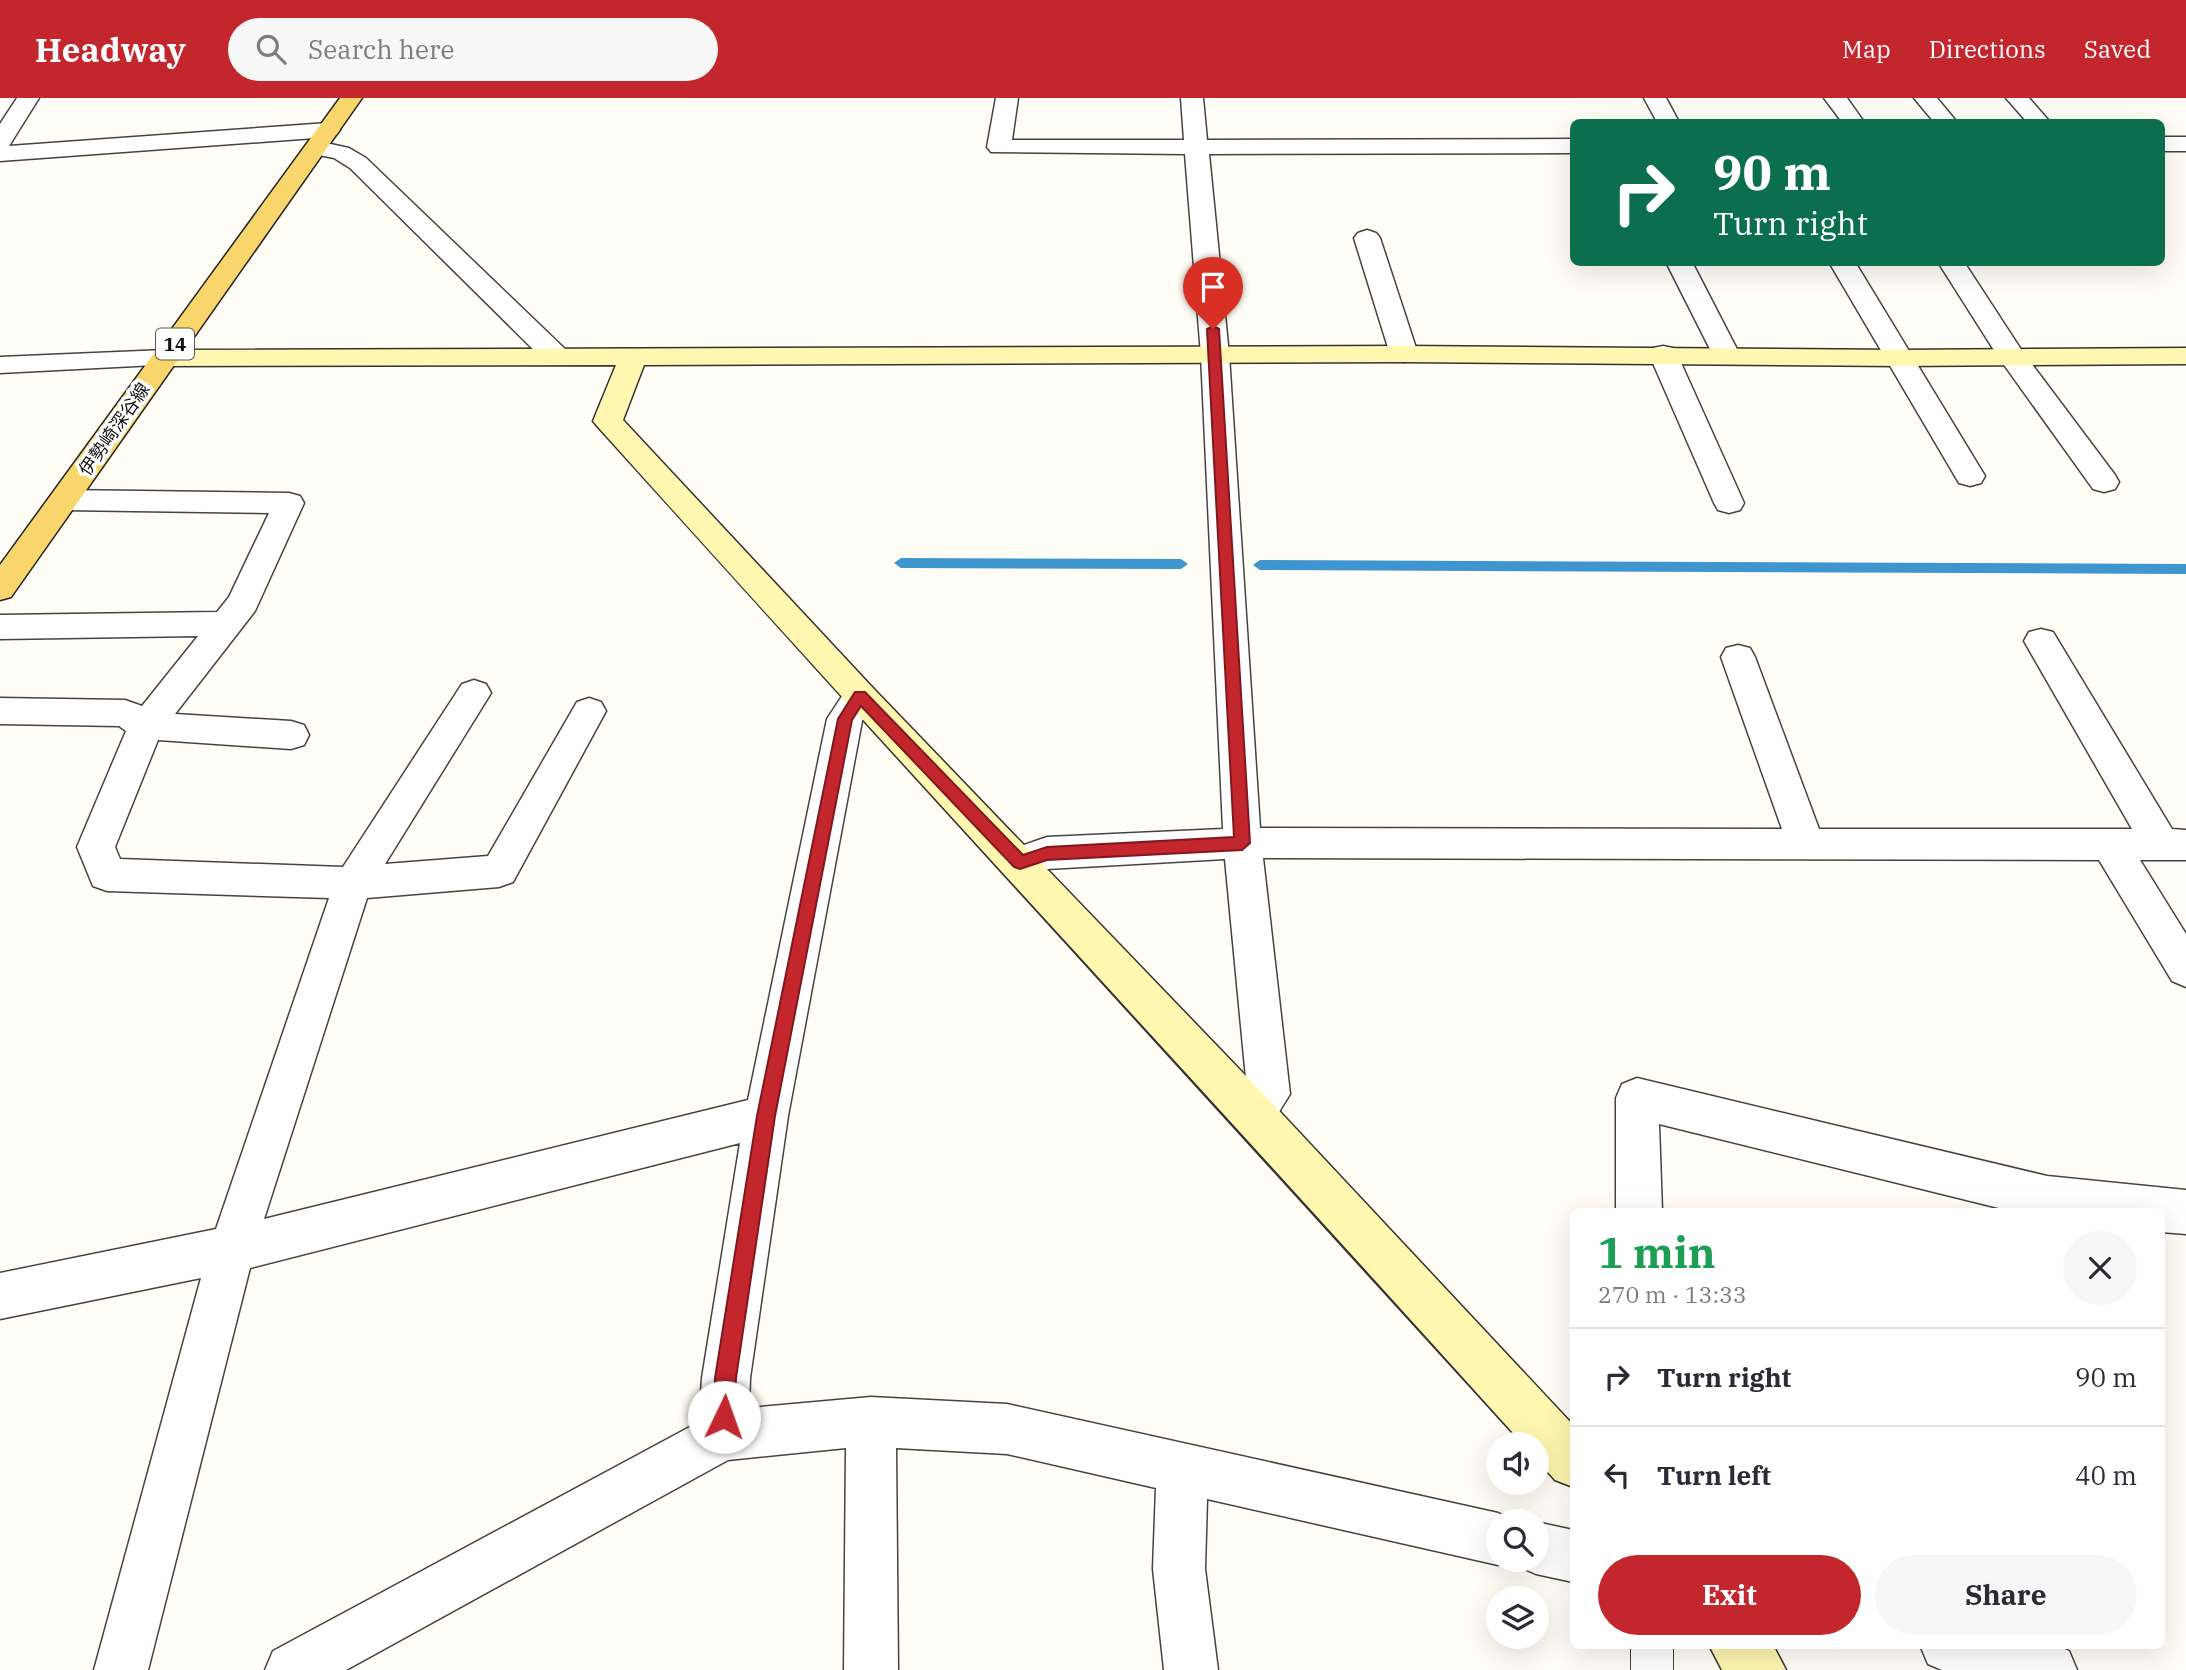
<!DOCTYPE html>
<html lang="en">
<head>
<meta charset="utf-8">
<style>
  :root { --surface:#fff; --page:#f7f7f7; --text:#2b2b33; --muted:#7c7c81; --line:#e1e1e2; --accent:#c4262e }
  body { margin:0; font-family:"IBM Plex Serif","Noto Sans JP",serif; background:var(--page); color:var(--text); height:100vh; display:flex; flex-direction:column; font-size:26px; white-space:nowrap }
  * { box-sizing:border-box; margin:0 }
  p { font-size:23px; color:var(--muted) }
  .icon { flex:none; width:38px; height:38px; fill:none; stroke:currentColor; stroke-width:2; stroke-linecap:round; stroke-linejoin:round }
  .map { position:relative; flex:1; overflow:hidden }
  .details { position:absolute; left:1570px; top:1110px; width:595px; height:441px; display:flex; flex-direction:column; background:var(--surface); border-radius:10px; box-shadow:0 7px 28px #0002 }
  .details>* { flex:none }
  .guide { position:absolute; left:1570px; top:21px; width:595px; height:147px; border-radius:10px; box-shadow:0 7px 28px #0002; background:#0b6e4f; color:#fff; overflow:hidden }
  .fabs { position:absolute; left:1486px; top:1334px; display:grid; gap:14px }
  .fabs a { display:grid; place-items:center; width:63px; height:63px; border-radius:50%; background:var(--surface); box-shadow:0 7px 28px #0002; font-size:35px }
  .pin { position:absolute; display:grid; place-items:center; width:60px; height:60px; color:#fff; margin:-72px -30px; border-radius:50% 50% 50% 0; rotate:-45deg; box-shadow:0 0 7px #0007 }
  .pin .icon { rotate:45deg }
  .me { position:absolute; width:77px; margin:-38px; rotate:3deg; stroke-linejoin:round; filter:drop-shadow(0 0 5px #0008) }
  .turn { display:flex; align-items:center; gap:24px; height:147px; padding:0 28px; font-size:32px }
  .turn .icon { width:91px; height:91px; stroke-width:2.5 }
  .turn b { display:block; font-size:49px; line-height:60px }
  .round { display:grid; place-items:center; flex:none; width:74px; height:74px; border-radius:37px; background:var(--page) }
  .headline { display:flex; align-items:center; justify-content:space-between; height:119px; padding:0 28px }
  h1 { font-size:42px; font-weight:700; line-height:52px; color:#1e9e55 }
  .button { display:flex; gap:14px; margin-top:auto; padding:14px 28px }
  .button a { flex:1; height:80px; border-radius:42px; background:var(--accent); color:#fff; font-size:28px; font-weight:700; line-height:80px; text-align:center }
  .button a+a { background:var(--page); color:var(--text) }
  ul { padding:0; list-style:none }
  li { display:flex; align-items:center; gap:21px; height:98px; padding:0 28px; border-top:2px solid var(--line) }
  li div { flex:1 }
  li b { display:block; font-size:26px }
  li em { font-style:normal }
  header { display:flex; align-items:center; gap:42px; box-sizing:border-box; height:98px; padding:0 35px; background:var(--accent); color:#fff }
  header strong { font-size:33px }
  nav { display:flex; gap:38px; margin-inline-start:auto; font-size:24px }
  .search { width:490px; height:63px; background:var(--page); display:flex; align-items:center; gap:18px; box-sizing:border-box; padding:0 24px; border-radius:38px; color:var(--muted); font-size:26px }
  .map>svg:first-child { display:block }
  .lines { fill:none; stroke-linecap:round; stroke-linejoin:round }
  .stream { fill:#3f96cf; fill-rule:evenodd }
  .lane-casing { stroke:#444; stroke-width:2 }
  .street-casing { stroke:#444; stroke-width:3 }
  .secondary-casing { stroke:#333; stroke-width:3 }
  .primary-casing { stroke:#222; stroke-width:3 }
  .lane { fill:#fff; fill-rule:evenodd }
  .street { fill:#fff; fill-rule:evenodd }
  .secondary { fill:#fff6b0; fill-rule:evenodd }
  .primary { fill:#f9d66b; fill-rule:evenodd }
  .route { fill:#c4262e; stroke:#7f191e; stroke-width:2 }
  .labels { text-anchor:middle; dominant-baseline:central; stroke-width:7; stroke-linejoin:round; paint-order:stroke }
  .far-street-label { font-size:18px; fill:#111; stroke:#fff }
  .shield { fill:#fff; stroke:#585858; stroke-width:2 }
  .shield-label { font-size:19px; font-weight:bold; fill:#111 }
</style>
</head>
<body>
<header>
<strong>Headway</strong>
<div class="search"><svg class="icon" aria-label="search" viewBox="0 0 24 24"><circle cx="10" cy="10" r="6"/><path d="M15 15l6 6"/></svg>Search here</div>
<nav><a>Map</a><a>Directions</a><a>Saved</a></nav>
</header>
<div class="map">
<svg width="2186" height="1572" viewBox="0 0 2186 1572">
  <rect width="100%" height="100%" fill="#fffdf5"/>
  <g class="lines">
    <!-- stream -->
    <path class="stream" d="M901,460L1181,461L1188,466L1181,471L901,470L894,465Z
      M1260,462L2186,466V476L1260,472L1253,467Z"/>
    <defs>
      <path id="lane" d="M1631,1547H1673V1572H1631Z"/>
      <path id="street" d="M17,0H39L9,48L328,25L336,27L340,32L336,37L328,39L0,63V26Z
        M996,0H1018L1012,42H1184L1181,0H1203L1207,42L1573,41V55L1209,56L1229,257L1260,730L1782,731L1721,559L1726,550L1738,547L1750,550L1755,559L1819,731H2132L2024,543L2029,534L2041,531L2053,534L2172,731L2186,732V762H2140L2186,836V889L2172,883L2099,762L1263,760L1290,996L1269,1030L1254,1036L1239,1030L1232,1016L1247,991L1225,761L1047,771L1020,780L1007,775L1001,764L1007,753L1047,739L1223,731L1201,257L1185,56L991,54L987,49Z
        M1644,0H1666L1679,24H1657Z
        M1824,0H1847L1864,24H1842Z
        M1914,0H1937L1956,23L1934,24Z
        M2006,0H2029L2050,24H2027Z
        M2161,39H2186V53H2161Z
        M317,43L349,50L366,60L566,252L570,258L566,264L556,266L546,264L350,70L334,60L309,55L305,50L309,45Z
        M1367,132L1376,135L1380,140L1418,256L1414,262L1404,264L1394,262L1390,256L1354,140L1358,135Z
        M1666,164H1692L1740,257L1736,263L1726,265L1716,263Z
        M1829,164H1855L1985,378L1981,385L1970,388L1959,385Z
        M1938,164H1964L2022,253L2115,377L2119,384L2115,391L2104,394L2093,391L1997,257Z
        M1663,248L1673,250L1677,256L1744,405L1740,412L1729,415L1718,412L1714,405L1649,256L1653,250Z
        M165,252L175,254L179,260L175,266L0,275V259Z
        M64,392L289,395L300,398L304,405L255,513L175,616L291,623L304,627L309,637L304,647L291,651L158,642L115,749L120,761L343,769L462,586L474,582L486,586L491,595L385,766L488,758L577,604L589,600L601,604L606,613L513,784L499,789L367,800L264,1121L748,1002L827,621L848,589L860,585L872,589L877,598L862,623L788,1018L750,1280L749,1310L871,1299L1007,1306L1498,1415L1516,1423H1498V1461H1512L1498,1467L1207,1401L1205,1471L1218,1572H1164L1153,1471L1156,1390L1007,1356L896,1350L898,1572H844L846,1350L728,1362L346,1572H265L273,1553L699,1324L702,1280L740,1045L250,1170L148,1572H94L201,1180L0,1221V1175L216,1131L329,800L107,793L93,788L77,749L126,633L119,628L0,626V600L125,602L142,608L198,538L0,541V517L217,514L229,499L269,415L64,412L53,409L49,402L53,395Z
        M1637,980L2047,1078L2186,1092V1136L2161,1134V1113H2011L1659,1026L1662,1113H1616V1000L1622,986Z
        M1536,1424L1573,1432V1484L1536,1476L1518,1468L1515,1461H1536Z
        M1920,1547H2056L2069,1553L2077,1572H1942L1928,1566Z"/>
      <path id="secondary" d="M1404,248L1899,252L2186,250V266L1899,268L1404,264L644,267L623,322L872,589L1269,1002L1573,1327V1389L1555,1382L1536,1361V1346H1523C1216,1005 904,670 598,329L593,323L616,267L165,268L155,266L151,260L155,254L165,252Z
        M1709,1547H1773L1786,1572H1722Z"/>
      <path id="primary" d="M340,0H362L11,499L0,502V467Z"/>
    </defs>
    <!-- lane casing -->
    <use href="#lane" class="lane-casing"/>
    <!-- street casing -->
    <use href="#street" class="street-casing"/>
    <!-- secondary casing -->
    <use href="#secondary" class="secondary-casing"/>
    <!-- primary casing -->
    <use href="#primary" class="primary-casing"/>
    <!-- lane -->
    <use href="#lane" class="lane"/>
    <!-- street -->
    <use href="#street" class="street"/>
    <!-- secondary -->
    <use href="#secondary" class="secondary"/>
    <!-- primary -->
    <use href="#primary" class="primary"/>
  </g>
  <!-- route -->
  <path class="route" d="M1213,228L1219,231L1250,745L1242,752L1047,762L1020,771L1014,769L861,608L852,622L775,1018L736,1280L734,1319L731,1326L724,1329L716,1326L713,1319L715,1280L757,1018L838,621L855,594H865L1023,757L1047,749L1234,739L1207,231Z"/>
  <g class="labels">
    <!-- far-street labels -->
    <g class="far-street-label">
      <text transform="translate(114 331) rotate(-55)">伊勢崎深谷線</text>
    </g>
    <!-- shield labels -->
    <rect class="shield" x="156" y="230.5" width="38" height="31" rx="5"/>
    <g class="shield-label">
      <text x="175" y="246">14</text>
    </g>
  </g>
</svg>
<div class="fabs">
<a><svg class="icon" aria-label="sound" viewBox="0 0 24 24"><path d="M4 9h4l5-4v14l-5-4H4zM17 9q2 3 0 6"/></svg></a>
<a><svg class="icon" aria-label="search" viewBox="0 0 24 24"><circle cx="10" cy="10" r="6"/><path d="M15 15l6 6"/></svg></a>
<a><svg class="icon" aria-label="layers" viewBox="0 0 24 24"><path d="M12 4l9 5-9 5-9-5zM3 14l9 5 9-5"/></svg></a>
</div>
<div class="pin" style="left:1213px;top:231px;background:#d93025"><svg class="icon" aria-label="arrive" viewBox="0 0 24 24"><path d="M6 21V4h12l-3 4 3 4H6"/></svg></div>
<svg class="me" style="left:724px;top:1319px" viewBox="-20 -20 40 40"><circle r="19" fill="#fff"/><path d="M0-13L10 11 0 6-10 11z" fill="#c4262e"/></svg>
<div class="guide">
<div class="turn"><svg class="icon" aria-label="right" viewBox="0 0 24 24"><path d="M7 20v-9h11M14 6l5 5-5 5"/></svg><div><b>90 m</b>Turn right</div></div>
</div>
<section class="details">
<div class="headline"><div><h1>1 min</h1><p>270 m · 13:33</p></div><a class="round"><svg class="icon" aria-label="close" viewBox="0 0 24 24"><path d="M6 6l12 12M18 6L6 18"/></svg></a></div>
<ul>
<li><svg class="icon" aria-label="right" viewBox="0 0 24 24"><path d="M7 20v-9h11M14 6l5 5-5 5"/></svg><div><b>Turn right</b></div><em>90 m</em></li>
<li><svg class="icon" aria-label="left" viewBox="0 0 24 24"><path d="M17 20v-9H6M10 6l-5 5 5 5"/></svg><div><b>Turn left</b></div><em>40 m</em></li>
</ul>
<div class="button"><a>Exit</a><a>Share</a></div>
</section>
</div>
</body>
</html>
